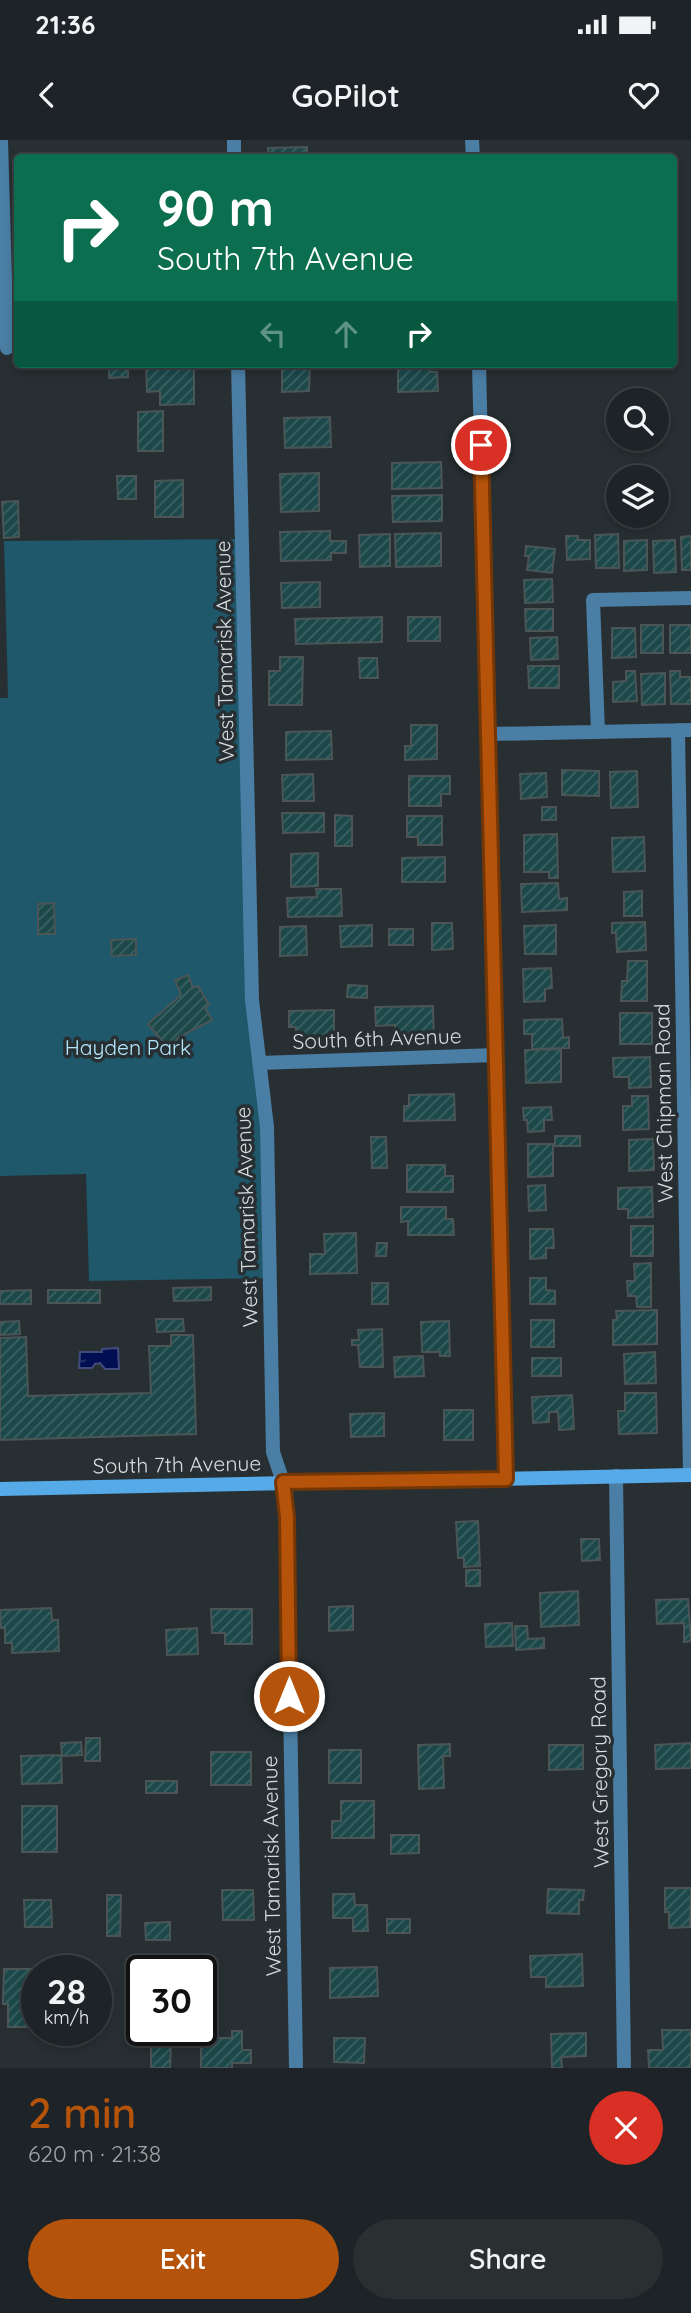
<!DOCTYPE html>
<html lang="en">
<head>
<meta charset="utf-8">
<style>
  :root { --surface:#1d2326; --page:#2a2f32; --text:#f1f3f6; --muted:#a0a4a7; --line:#3b4043; --accent:#b45309 }
  body { margin:0; font-family:Quicksand,sans-serif; background:var(--page); color:var(--text); height:100vh; display:flex; flex-direction:column; font-size:26px; white-space:nowrap }
  * { box-sizing:border-box; margin:0 }
  p { font-size:23px; color:var(--muted) }
  .icon { flex:none; width:38px; height:38px; fill:none; stroke:currentColor; stroke-width:2; stroke-linecap:round; stroke-linejoin:round }
  .map { position:relative; height:1928px; overflow:hidden }
  .drawer { display:flex; flex-direction:column; background:var(--surface); flex:1 }
  .drawer>* { flex:none }
  .banner { position:absolute; left:14px; top:14px; width:663px; height:214px; border-radius:7px; box-shadow:0 4px 10px #0003,0 0 0 2px var(--line); background:#0b6e4f; color:#fff; overflow:hidden }
  .tools { position:absolute; left:606px; top:248px; display:grid; gap:14px }
  .tools a { display:grid; place-items:center; width:63px; height:63px; border-radius:50%; background:var(--surface); box-shadow:0 4px 10px #0003,0 0 0 2px var(--line); font-size:35px }
  .speed { position:absolute; left:21px; top:1815px; display:flex; gap:14px; font-size:35px; font-weight:700; text-align:center }
  .speed>* { display:grid; place-content:center; width:91px; height:91px; border-radius:50%; background:var(--surface); box-shadow:0 4px 10px #0003,0 0 0 2px var(--line); line-height:1 }
  .speed small { font-size:18px; font-weight:400 }
  .speed .limit { border:4px solid #111; border-radius:10px; background:#fff; color:#111 }
  .pin { position:absolute; display:grid; place-items:center; width:60px; height:60px; color:#fff; margin:-30px; border:4px solid #fff; border-radius:50%; box-shadow:0 2px 7px #0007 }
  .me { position:absolute; width:77px; margin:-38px; rotate:0deg; stroke-linejoin:round; filter:drop-shadow(0 0 5px #0008) }
  .turn { display:flex; align-items:center; gap:24px; height:147px; padding:0 28px; font-size:32px }
  .turn .icon { width:91px; height:91px; stroke-width:2.5 }
  .turn b { display:block; font-size:49px; line-height:60px }
  .lanes { display:flex; align-items:center; height:66px; padding:0 28px; background:#0003; justify-content:center; gap:35px; direction:ltr }
  .lanes .off { opacity:.35 }
  .round { display:grid; place-items:center; flex:none; width:74px; height:74px; border-radius:37px; background:var(--page) }
  .overview { display:flex; align-items:center; justify-content:space-between; height:119px; padding:0 28px }
  h1 { font-size:42px; font-weight:600; line-height:52px; color:var(--accent) }
  .cta { display:flex; gap:14px; margin-top:auto; padding:14px 28px }
  .cta a { flex:1; height:80px; border-radius:42px; background:var(--accent); color:#fff; font-size:28px; font-weight:600; line-height:80px; text-align:center }
  .cta a+a { background:var(--page); color:var(--text) }
  .status { display:flex; justify-content:space-between; align-items:center; height:49px; padding:0 35px; background:var(--surface); direction:ltr }
  .status svg { height:19px; fill:currentColor }
  header { display:flex; justify-content:space-between; align-items:center; height:91px; padding:0 28px; background:var(--surface); font-size:32px; font-weight:600 }
  .map>svg:first-child { display:block }
  .green { fill:#1e586a }
  .water { fill:url(#water-ripples); stroke:#414c7c; stroke-width:2 }
  .building { fill:url(#building-hatch); stroke:#4b5556; stroke-width:2 }
  .lines { fill:none; stroke-linecap:round; stroke-linejoin:round }
  .street { stroke:#4b7ea4; stroke-width:14 }
  .secondary { stroke:#56aae8; stroke-width:14 }
  .route-casing { stroke:#753606; stroke-width:18 }
  .route { stroke:#b45309; stroke-width:12 }
  .labels { text-anchor:middle; dominant-baseline:central; stroke-width:7; stroke-linejoin:round; paint-order:stroke }
  .street-label { font-size:21px; fill:#d7dcde; stroke:#272f32 }
  .park-label { font-size:21px; fill:#b2e7fb; stroke:#272f32 }
</style>
</head>
<body>
<div class="status"><b>21:36</b><svg viewBox="0 0 49 12"><path d="M0 12V9h3v3zM5 12V6h3v6zM10 12V3h3v9zM15 12V0h3v12zM26 1h20v11H26zM47 4h2v5h-2z"/></svg></div>
<header><svg class="icon" aria-label="back" viewBox="0 0 24 24"><path d="M15 5l-7 7 7 7"/></svg>GoPilot<svg class="icon" aria-label="heart" viewBox="0 0 24 24"><path d="M12 20l-8-8c-3-5 5-10 8-4 3-6 11-1 8 4z"/></svg></header>
<div class="map">
<svg width="691" height="1928" viewBox="0 0 691 1928">
  <defs>
    <pattern id="water-ripples" width="26" height="14" patternUnits="userSpaceOnUse" patternTransform="scale(1.75)"><rect width="26" height="14" fill="#010f52"/><path d="M2 4q2-2 4 0t4 0M15 11q2-2 4 0t4 0" fill="none" stroke="#25316a"/></pattern>
    <pattern id="building-hatch" width="6" height="6" patternUnits="userSpaceOnUse" patternTransform="scale(1.75)"><rect width="6" height="6" fill="#1c484a"/><path d="M-1 1l2-2M0 6l6-6M5 7l2-2" fill="none" stroke="#3c6264"/></pattern>
  </defs>
  <rect width="100%" height="100%" fill="#272f32"/>
  <!-- green -->
  <path class="green" d="M242,399L252,860L270,1138L89,1141L86,1034L0,1036V558H8L4,401Z"/>
  <!-- water -->
  <path class="water" d="M118,1208L119,1229H105L100,1223L95,1224L92,1228H79L80,1212H102V1209Z"/>
  <!-- building -->
  <path class="building" d="M307,7V18H268V8Z
    M109,224H128V237L109,238Z
    M146,224H194V264L160,265V251L147,252Z
    M282,224H310L309,251L282,252Z
    M398,224H430V232H437L438,251L398,252Z
    M163,271V311H138V272Z
    M330,277L331,307L285,308L284,278Z
    M441,322L442,348L392,349V323Z
    M319,333V371L281,372L280,334Z
    M117,336H136V359H118Z
    M183,340V377H155V341Z
    M442,355V381L393,382L392,356Z
    M18,361L19,397L4,398L2,362Z
    M330,391V401H346V413H331V420L281,421L280,392Z
    M441,393V426L396,427L395,394Z
    M390,394V426L360,427L359,395Z
    M618,394L619,428H596L595,395Z
    M566,396H578V400H590V419L567,420Z
    M691,396V430H682L681,397Z
    M647,400V430L624,431V401Z
    M675,400L676,432L654,433L653,401Z
    M526,406L555,409L552,433L527,430L529,416H525Z
    M552,439L553,462L525,463L524,440Z
    M320,442V467L282,468L281,443Z
    M525,469H553V491H526Z
    M382,477V502L296,504L295,479Z
    M408,477H440V501H408Z
    M641,485H663V513H641Z
    M670,485H691V513H670Z
    M612,488H635L636,517L612,518Z
    M557,497L558,519L531,520L530,498Z
    M280,517H303L302,565H269V531H280Z
    M359,518H377L378,538H360Z
    M528,526H559V548H529Z
    M626,531H635L637,561L613,562V542L626,541Z
    M670,531H680V537H691V564H671Z
    M665,533V564L642,565L641,534Z
    M411,585H437V619L405,620V606H411Z
    M331,591L332,619L286,620V592Z
    M562,630L599,631V656L562,655Z
    M637,631L638,667L611,668L610,632Z
    M546,633L547,657L521,659L520,634Z
    M313,634L314,661H283L282,635Z
    M409,636H450V654H441V666H409Z
    M542,667H556V680H542Z
    M282,673H324V692L283,693Z
    M335,675L352,676V706H335Z
    M407,676H442V705H418V697H407Z
    M557,694L558,738H549V732H524V695Z
    M644,697L645,731L613,732L612,698Z
    M318,713V746L291,747V714Z
    M445,717V742H402V718Z
    M558,743L559,759L567,758V770L522,772L521,744Z
    M316,749H341L342,776L288,777L287,758L317,757Z
    M642,751V776H624V752Z
    M54,763L55,794H38V764Z
    M645,782L646,810L617,812L616,793H612V783Z
    M432,783H452L453,809L432,810Z
    M372,785V806L341,807L340,786Z
    M556,785V814H525L524,786Z
    M306,786L307,815L280,816V787Z
    M389,789H413V805H389Z
    M136,799V815L112,816L111,800Z
    M628,821H647V861H621L622,841H627Z
    M551,828L552,848L545,849V861L524,862L523,829Z
    M188,835L193,848L198,846L209,865L205,868L212,880L179,897L168,908L148,884L181,855L175,840Z
    M348,845L367,846V858L347,857Z
    M433,866L434,903L395,904V885L376,886L375,867Z
    M334,870V897H296V887H289V871Z
    M620,873H652V904H620Z
    M562,879L563,898L569,897V908L532,909V894H524V880Z
    M561,909V942L526,943L525,910Z
    M650,917L651,947L629,948V937H614L613,918Z
    M454,954L455,980L404,981V966H409V955Z
    M632,956H648L649,989L623,990V966H632Z
    M551,967L552,980H544V991L528,992L527,980H524L523,968Z
    M555,996H580V1006H555Z
    M371,997H386L387,1028H372Z
    M653,999L654,1030L629,1031V1000Z
    M528,1004H553V1036L528,1037Z
    M407,1025H445V1036H453V1052H407Z
    M545,1045L546,1070L529,1071L528,1046Z
    M652,1047L653,1077L628,1078V1069H618V1048Z
    M401,1067H446V1079H453L454,1095H408V1081L401,1082Z
    M631,1086H653V1116H631Z
    M530,1089H553L554,1108H546V1118L530,1119Z
    M356,1093L357,1133L310,1134V1114H325L324,1094Z
    M377,1103H387L386,1116H376Z
    M651,1123V1167H637L636,1156H628L627,1141H635L634,1124Z
    M530,1138H546V1150L555,1151V1164H530Z
    M372,1143H388V1164H372Z
    M211,1147V1160L174,1161L173,1148Z
    M31,1150V1164H0V1151Z
    M48,1150H100V1163H48Z
    M657,1170V1204L613,1205V1180H617L616,1171Z
    M156,1179H183L184,1191L157,1192Z
    M531,1180H554V1207H531Z
    M19,1181L20,1194L0,1195V1182Z
    M449,1181L450,1216H440V1212H422L421,1182Z
    M382,1189L383,1227H360L358,1205H352V1200H359L358,1190Z
    M171,1195H193L196,1294L0,1300V1198L26,1197L28,1256L151,1253L149,1206H171Z
    M655,1212L656,1243L625,1244L624,1214Z
    M423,1216L424,1236L395,1237L394,1217Z
    M532,1218H561V1236H532Z
    M625,1253H656L657,1293L619,1294L618,1271H625Z
    M572,1255L574,1289L559,1290L558,1272H549V1282L533,1283L532,1257Z
    M444,1270H473V1300H444Z
    M384,1273V1296L351,1297L350,1274Z
    M478,1381L480,1426L464,1427V1418H458L456,1382Z
    M581,1399H599L600,1420L582,1421Z
    M466,1430H480V1446H466Z
    M578,1451L579,1485L541,1487L540,1453Z
    M688,1459L691,1501L684,1502V1483L657,1484L656,1460Z
    M353,1466V1490L329,1491V1467Z
    M51,1468L52,1480H58L59,1511L12,1513V1503H5V1488H1L0,1470Z
    M211,1469H252V1504H225V1493H212Z
    M512,1483L513,1506L486,1507L485,1484Z
    M515,1486H527L528,1499L544,1498V1508L516,1510Z
    M197,1488L198,1514L167,1515L166,1490Z
    M86,1598H100V1621H85Z
    M81,1602L82,1615L62,1616L61,1603Z
    M691,1603V1628L656,1629L655,1605Z
    M450,1604V1616H443L444,1648L419,1649L418,1605Z
    M549,1605H583V1629L549,1630Z
    M329,1610H361V1643H329Z
    M211,1612H251V1645H211Z
    M61,1615L62,1643L22,1644L21,1616Z
    M146,1641H177V1653H146Z
    M341,1661H374V1698H332V1681H341Z
    M22,1666H57V1712H22Z
    M391,1695H419V1713L391,1714Z
    M665,1748H691L690,1787L669,1788V1772H665Z
    M548,1749L584,1750L583,1760H579V1774L547,1773Z
    M222,1750H253L254,1780H223Z
    M333,1754H354L355,1765H367L368,1791H353V1778H333Z
    M107,1755H121L120,1796H107Z
    M24,1760H51L52,1787H25Z
    M387,1779H410V1793H387Z
    M170,1782V1800H146L145,1783Z
    M582,1814L583,1846L546,1847V1837H531L530,1816Z
    M377,1827L378,1856L330,1858V1828Z
    M4,1829H46L37,1830V1887H8V1864H3Z
    M662,1890H691V1928H649L648,1910H663Z
    M232,1891H242V1910H251V1923H232V1928H201V1898H232Z
    M586,1893V1916L561,1917L562,1928H552L551,1894Z
    M334,1898H365L364,1923L334,1922Z
    M151,1904H171L170,1928H151Z"/>
  <g class="lines">
    <!-- street -->
    <path class="street" d="M1,0L7,208
      M234,0V18
      M472,0L473,18
      M238,224L252,860L267,987L273,1312L283,1342L287,1377L296,1928
      M479,224L506,1339
      M678,590L690,1335
      M598,592L593,460L691,458
      M490,594L691,590
      M259,923L496,915
      M616,1336L624,1928"/>
    <!-- secondary -->
    <path class="secondary" d="M0,1349L691,1335"/>
  </g>
  <g class="lines">
    <defs>
      <path id="route" d="M289,1556L287,1377L283,1342L506,1339L481,305"/>
    </defs>
    <!-- route casing -->
    <use href="#route" class="route-casing"/>
    <!-- route -->
    <use href="#route" class="route"/>
  </g>
  <g class="labels">
    <!-- street labels -->
    <g class="street-label">
      <text transform="translate(224 511) rotate(-91)">West Tamarisk Avenue</text>
      <text transform="translate(377 898) rotate(-2)">South 6th Avenue</text>
      <text transform="translate(663 963) rotate(-91)">West Chipman Road</text>
      <text transform="translate(246 1077) rotate(-92)">West Tamarisk Avenue</text>
      <text transform="translate(177 1324) rotate(-1)">South 7th Avenue</text>
      <text transform="translate(599 1632) rotate(-91)">West Gregory Road</text>
      <text transform="translate(271 1726) rotate(-91)">West Tamarisk Avenue</text>
    </g>
    <!-- park labels -->
    <g class="park-label">
      <text x="128" y="907">Hayden Park</text>
    </g>
  </g>
</svg>
<div class="tools">
<a><svg class="icon" aria-label="search" viewBox="0 0 24 24"><circle cx="10" cy="10" r="6"/><path d="M15 15l6 6"/></svg></a>
<a><svg class="icon" aria-label="layers" viewBox="0 0 24 24"><path d="M12 4l9 5-9 5-9-5zM3 14l9 5 9-5"/></svg></a>
</div>
<div class="speed"><div>28<small>km/h</small></div><div class="limit">30</div></div>
<div class="pin" style="left:481px;top:305px;background:#d93025"><svg class="icon" aria-label="arrive" viewBox="0 0 24 24"><path d="M6 21V4h12l-3 4 3 4H6"/></svg></div>
<svg class="me" style="left:289px;top:1556px" viewBox="-20 -20 40 40"><circle r="17" fill="#b45309" stroke="#fff" stroke-width="3"/><path d="M0-11L8 9 0 5-8 9z" fill="#fff"/></svg>
<div class="banner">
<div class="turn"><svg class="icon" aria-label="right" viewBox="0 0 24 24"><path d="M7 20v-9h11M14 6l5 5-5 5"/></svg><div><b>90 m</b>South 7th Avenue</div></div>
<div class="lanes"><svg class="icon off" aria-label="left" viewBox="0 0 24 24"><path d="M17 20v-9H6M10 6l-5 5 5 5"/></svg><svg class="icon off" aria-label="ahead" viewBox="0 0 24 24"><path d="M12 20V5M6 11l6-6 6 6"/></svg><svg class="icon" aria-label="right" viewBox="0 0 24 24"><path d="M7 20v-9h11M14 6l5 5-5 5"/></svg></div>
</div>
</div>
<section class="drawer">
<div class="overview"><div><h1>2 min</h1><p>620 m · 21:38</p></div><a class="round" style="background:#d93025;color:#fff"><svg class="icon" aria-label="close" viewBox="0 0 24 24"><path d="M6 6l12 12M18 6L6 18"/></svg></a></div>
<div class="cta"><a>Exit</a><a>Share</a></div>
</section>
</body>
</html>
